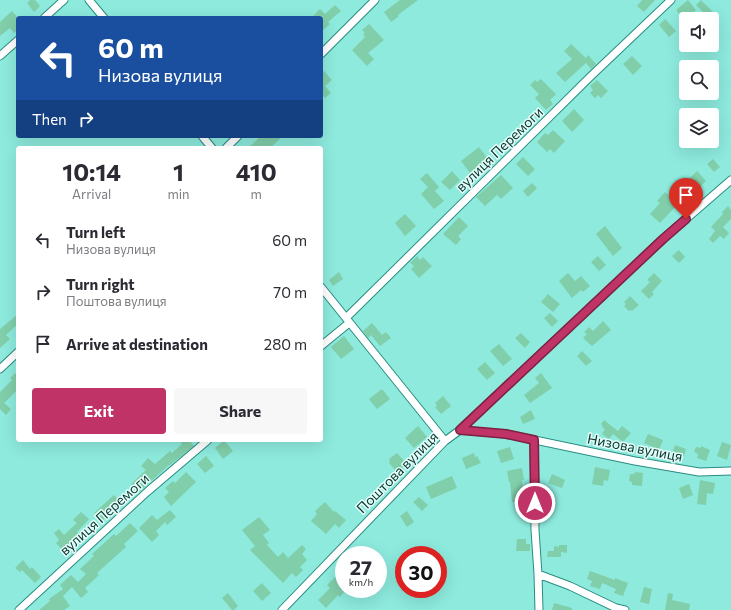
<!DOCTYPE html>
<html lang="en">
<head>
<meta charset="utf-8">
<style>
  :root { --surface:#fff; --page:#f7f7f7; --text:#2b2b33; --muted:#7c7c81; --accent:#c03366 }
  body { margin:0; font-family:Commissioner,sans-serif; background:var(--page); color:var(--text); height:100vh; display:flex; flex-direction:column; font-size:15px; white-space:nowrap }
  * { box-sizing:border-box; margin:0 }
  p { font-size:13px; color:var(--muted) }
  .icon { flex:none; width:22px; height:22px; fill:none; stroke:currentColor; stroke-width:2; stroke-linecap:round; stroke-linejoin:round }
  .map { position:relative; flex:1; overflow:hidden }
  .details { position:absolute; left:16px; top:146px; width:307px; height:296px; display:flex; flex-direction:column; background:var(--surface); border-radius:4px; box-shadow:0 4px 16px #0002 }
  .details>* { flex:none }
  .guide { position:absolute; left:16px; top:16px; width:307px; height:122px; border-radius:4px; box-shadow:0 4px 16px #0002; background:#1a4fa0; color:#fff; overflow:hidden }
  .tools { position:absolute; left:679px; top:12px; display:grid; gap:8px }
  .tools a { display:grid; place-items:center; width:40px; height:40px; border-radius:4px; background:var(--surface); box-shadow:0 4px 16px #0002; font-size:20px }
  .speed { position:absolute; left:335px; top:546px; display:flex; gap:8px; font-size:20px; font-weight:700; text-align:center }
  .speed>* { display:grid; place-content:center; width:52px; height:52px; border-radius:50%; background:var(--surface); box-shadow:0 4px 16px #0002; line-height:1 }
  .speed small { font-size:10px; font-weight:400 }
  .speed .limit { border:6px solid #d22; background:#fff; color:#111 }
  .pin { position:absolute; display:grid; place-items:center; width:34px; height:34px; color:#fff; margin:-41px -17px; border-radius:50% 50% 50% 0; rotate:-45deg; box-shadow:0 0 4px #0007 }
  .pin .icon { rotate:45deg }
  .me { position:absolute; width:44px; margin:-22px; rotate:0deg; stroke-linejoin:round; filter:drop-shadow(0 0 3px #0008) }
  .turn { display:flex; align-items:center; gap:14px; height:84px; padding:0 16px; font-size:18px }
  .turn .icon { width:52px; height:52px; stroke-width:2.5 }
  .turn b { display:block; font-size:28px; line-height:34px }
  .then { display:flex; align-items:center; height:38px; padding:0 16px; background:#0003; gap:8px; font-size:15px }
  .eta { display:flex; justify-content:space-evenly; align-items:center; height:68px; text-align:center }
  .eta b { font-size:24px; font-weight:700; line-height:28px }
  .action { display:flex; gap:8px; margin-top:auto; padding:8px 16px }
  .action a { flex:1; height:46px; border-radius:4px; background:var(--accent); color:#fff; font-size:16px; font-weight:700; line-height:46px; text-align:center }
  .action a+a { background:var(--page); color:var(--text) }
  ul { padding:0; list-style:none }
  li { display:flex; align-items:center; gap:12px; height:52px; padding:0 16px }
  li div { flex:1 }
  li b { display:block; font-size:15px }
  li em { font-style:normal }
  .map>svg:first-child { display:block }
  .building { fill:#81ceaa }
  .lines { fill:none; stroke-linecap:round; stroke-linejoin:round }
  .street-casing { stroke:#288d81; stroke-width:9 }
  .street { stroke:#fff; stroke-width:7 }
  .route-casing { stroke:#7d2142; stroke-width:10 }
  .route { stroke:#c03366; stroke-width:7 }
  .labels { text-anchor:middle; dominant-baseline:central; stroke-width:3; stroke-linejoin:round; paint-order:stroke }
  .street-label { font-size:14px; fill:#09342f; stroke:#e4fef9 }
</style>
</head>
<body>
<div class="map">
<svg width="731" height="610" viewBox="0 0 731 610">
  <rect width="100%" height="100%" fill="#8deadd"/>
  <!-- building -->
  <path class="building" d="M30,0H35L40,6L34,12L27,3Z
    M400,0H418L398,15L399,16L391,22L384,12Z
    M642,0H655L644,12L637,6Z
    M688,0L696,10L684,20L676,10Z
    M701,0L715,14L710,19L696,5Z
    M335,5L341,11L328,22L330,24L321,32V18H311L320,9L325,14Z
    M12,11L18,18V30L14,33L10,28L0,36V22Z
    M665,19L676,31L669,37L659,25Z
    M369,24L384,40L368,53L374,59L367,66L352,50L365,37L363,35L365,33L362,30Z
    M571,44L586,58L588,55L596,64L591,69L586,63L565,82L556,73L572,59L564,51Z
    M632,56L642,66L633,75L623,64Z
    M324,71L332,80L325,86L331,93L325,98L321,94V74Z
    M541,79L556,94L550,100L553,104L546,110L535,98L539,94L530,85L535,80L537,82Z
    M597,80L608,91L601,98L598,95L595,98L590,93L593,90L590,86Z
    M574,109L584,120L572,132L562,121Z
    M553,130L565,141L554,153L550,149L547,152L537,142L545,133L548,135Z
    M261,136H283L270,148H248Z
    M479,147L488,159L470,173L461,161Z
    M523,157L535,169L528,176L516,164Z
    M713,159L720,167L714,172L707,164Z
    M452,171L460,180L450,190L441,182Z
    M697,171L706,181L700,187L695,182L692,185L687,181Z
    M427,173L439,187L435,191L444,201L434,209L421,194L428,187L420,179Z
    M501,175L513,188L501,199L497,195L485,206L476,197Z
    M532,183L537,188L528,197L523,191Z
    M665,192L678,204L660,223L650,214L660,203L657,201Z
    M728,206L731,210V219L723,227L729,233L724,239L720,236L713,243L709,239L715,231L711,227L723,214L722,212Z
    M405,214L416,226L405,236L395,223Z
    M459,217L468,226L458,236L461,239L456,245L443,234Z
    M605,226L622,248L613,256L596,234Z
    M679,250L685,257L679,263L672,256Z
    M417,256L420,260L423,257L432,266L419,278L411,269L414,266L410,263Z
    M598,256L606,265L599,271L591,262Z
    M339,272L343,279L333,286L329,280Z
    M568,273L575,281L581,276L590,286L583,292L581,290L572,298L559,281Z
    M654,273L662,281L652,292L654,294L649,299L641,291L650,282L647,280Z
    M548,294L560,304L553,312L541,302Z
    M630,296L639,305L632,311L631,310L629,311L624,306L626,304L624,302Z
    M550,313L558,321L552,327L544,318Z
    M18,314V324L6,335L10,339L0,348V329Z
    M603,321L611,330L592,346L583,338L587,334L584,332L589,327L593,331Z
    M372,323L382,335L386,332L391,338L380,346L371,335L368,338L363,331Z
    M521,333L530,342L525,348L515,338Z
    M344,336L354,349L341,359L331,347Z
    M499,344L512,359L503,366L490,351Z
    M582,351L592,361L586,366L577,356Z
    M485,362L495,373L487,380L477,369Z
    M15,373L17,375L18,374V389L4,403L11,409L6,415L0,409V392L12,380L10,378Z
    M541,373L552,388L530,403L524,395L539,383L535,378Z
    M382,389L390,399L377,409L369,399Z
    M443,396L451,406L441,414L435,407L437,406L435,403Z
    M531,410L535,419L523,424L520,417Z
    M604,420L618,431L622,426L631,433L623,442L613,434L609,439L602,434L605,429L602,427L603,426L601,424Z
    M418,426L427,437L414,448L405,438Z
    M648,434L663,440L657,455L651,452L653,447L644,443Z
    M179,440H189L194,446L170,465H169L139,492L131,484L146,470L141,466L148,458L155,464L170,451L172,453L182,444Z
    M224,440L233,451L223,459L215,448Z
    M722,442L731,445L727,460L717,456Z
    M675,445L686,449L684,456L672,453Z
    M701,446L710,450L706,461L697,458L698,454L694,452L696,447L701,448Z
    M510,447L514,459L501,463L497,451Z
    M397,453L407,464L399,471L398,470L396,471L389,463L390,461L389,459Z
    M474,453L475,457L477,456L481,463L466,469L462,458Z
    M206,456L214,466L205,473L197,464Z
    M595,467L610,470L608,481L604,480L603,486L592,484Z
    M522,468L524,480H522L524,501L512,502L510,482H509L507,471Z
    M186,472L196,482L171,506L164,497L169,492L165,488L173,481L175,483Z
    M635,472L643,473L642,486L632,485V482L629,481L630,474H634Z
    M552,474L565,480L562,488L548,483Z
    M452,476L457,488L431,499L426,487Z
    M700,480L715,483L713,494L707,493L706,505L697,504Z
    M689,484L693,495L683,499L679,488Z
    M114,495L122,504L115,509L102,521L94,513Z
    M419,497L428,505L422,511L413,502Z
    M325,502L334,512L335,511L346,520L339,528L335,524L326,534L311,521L317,514L315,511Z
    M170,510L176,517L167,525L165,522L156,531L159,535L152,542L139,528L152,515L157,520Z
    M407,511L414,522L407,527L400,516Z
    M81,512L89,519L77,532L82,537L65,553L56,543L59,540L54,533L59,529L64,535L77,523L73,520Z
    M259,517L270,530L263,535L269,543L267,545L278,557L283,552L288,558L302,545L306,549L302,554L307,560L300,567L303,570L296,577L292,573L283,583L250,550L255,546L242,530Z
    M130,523L138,531L124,544L126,547L97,573L99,575L85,588L88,592L81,598L72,587L63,596L70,606L64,610H39L50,601L49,599L63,589L60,585L71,575L78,582L86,574L80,569L94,556L92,554L114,534L116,536Z
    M517,539H526V544H530V551H516Z
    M559,545H567V553L561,552V557H547L548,551H554V546L559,547Z
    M23,560L30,569L32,567L41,577L35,583L22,570L20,572L15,568Z
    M590,571L615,580V578L628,583L623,596L614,593L616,589L602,583L600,589L590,586L592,581L587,579Z
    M336,576L344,583V592L340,597L338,595L326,608L318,600L330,588L327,585Z
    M262,583L271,593L262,601L253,591Z
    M644,587L652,589L649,604L640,602Z
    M228,593L238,606L234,610H232L222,598Z
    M668,593L673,594L672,600L690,604L689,610H665Z
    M554,603L572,608V610H552Z"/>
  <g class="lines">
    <defs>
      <path id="street" d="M89,0L104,18
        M44,18L64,0
        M321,54L375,0
        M0,56L18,40
        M202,136L212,148
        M226,148L238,136
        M321,287L445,441
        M346,318L591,76L671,0
        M321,346L349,323
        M0,369L18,352
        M460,430L506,434L635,461L699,472L731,471
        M534,440L535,530L538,574L539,610
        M538,574L570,586L616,608L625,610
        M19,610L147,492L208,440
        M282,610L445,441L460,430L663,239L731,180"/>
    </defs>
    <!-- street casing -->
    <use href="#street" class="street-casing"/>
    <!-- street -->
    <use href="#street" class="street"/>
  </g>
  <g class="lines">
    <defs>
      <path id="route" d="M535,503L534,440L506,434L460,430L663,239L686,219"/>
    </defs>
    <!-- route casing -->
    <use href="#route" class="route-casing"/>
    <!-- route -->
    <use href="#route" class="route"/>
  </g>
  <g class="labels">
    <!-- street labels -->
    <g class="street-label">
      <text transform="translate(499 149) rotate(-44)">вулиця Перемоги</text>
      <text transform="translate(635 447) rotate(11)">Низова вулиця</text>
      <text transform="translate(397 472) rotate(-45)">Поштова вулиця</text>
      <text transform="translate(104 514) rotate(-42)">вулиця Перемоги</text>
    </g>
  </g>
</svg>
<div class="tools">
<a><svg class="icon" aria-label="sound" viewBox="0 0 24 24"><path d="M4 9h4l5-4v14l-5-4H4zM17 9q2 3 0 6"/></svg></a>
<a><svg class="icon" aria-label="search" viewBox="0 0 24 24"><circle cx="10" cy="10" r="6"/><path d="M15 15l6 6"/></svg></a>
<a><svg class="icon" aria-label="layers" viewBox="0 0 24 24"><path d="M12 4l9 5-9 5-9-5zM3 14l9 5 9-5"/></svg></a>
</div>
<div class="speed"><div>27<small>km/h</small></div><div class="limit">30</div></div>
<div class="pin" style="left:686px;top:219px;background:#d93025"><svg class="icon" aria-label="arrive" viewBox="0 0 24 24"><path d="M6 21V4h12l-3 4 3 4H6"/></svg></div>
<svg class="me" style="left:535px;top:503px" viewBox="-20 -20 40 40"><circle r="17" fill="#c03366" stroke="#fff" stroke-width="3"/><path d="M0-11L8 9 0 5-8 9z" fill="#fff"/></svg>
<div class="guide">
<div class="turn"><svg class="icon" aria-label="left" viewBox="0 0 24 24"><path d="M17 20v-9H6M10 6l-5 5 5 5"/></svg><div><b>60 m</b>Низова вулиця</div></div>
<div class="then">Then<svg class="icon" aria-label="right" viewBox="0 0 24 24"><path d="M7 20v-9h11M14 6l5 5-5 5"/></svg></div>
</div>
<section class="details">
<div class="eta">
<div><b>10:14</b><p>Arrival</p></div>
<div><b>1</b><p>min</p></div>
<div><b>410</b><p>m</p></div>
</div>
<ul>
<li><svg class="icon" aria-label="left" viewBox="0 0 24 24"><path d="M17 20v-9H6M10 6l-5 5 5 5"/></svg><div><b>Turn left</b><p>Низова вулиця</p></div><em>60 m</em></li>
<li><svg class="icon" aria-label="right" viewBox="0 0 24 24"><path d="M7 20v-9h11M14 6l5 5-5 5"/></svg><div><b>Turn right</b><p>Поштова вулиця</p></div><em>70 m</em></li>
<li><svg class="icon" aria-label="arrive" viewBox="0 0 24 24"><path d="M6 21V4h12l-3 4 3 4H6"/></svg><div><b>Arrive at destination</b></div><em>280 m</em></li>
</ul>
<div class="action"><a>Exit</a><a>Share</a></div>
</section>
</div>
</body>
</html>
